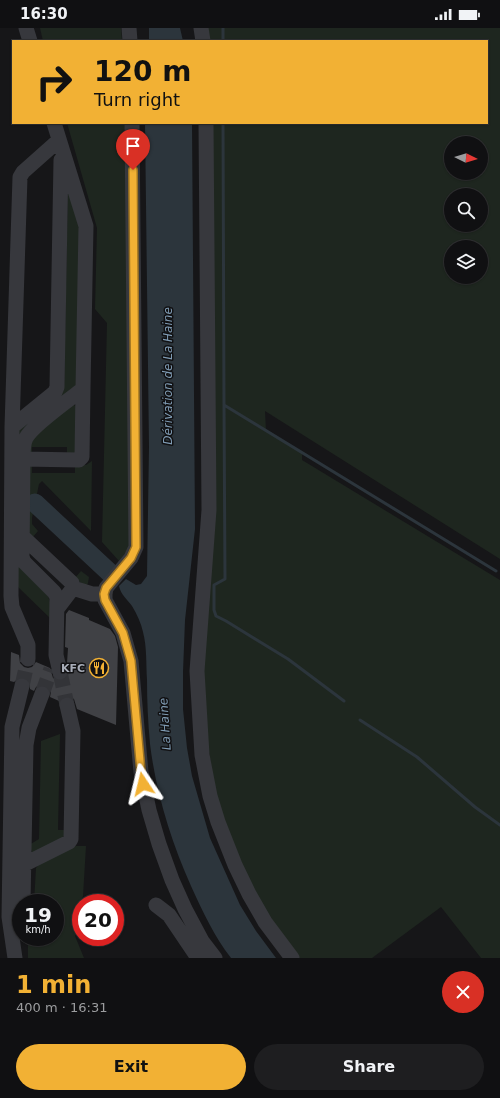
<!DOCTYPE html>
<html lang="en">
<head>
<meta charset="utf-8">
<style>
  :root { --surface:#101012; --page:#1e1e20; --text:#f1f3f6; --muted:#9c9d9f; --line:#303032; --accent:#f2b134 }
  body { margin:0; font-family:"DejaVu Sans",sans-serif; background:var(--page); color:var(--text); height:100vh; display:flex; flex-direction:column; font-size:15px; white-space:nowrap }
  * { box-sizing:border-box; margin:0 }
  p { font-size:13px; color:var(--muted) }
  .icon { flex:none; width:22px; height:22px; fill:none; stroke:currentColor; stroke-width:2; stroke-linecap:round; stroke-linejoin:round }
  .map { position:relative; height:930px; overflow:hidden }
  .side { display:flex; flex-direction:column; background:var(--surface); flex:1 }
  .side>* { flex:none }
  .top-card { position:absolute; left:12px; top:12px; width:476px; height:84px; border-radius:0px; box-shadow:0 1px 3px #0004,0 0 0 1px var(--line); background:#f2b134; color:#111; overflow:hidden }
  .needle { width:26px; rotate:95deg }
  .fabs { position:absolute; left:444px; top:108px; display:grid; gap:8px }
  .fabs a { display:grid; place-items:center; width:44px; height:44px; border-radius:50%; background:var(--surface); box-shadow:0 1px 3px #0004,0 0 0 1px var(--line); font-size:20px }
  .speed { position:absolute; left:12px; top:866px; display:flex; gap:8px; font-size:20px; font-weight:700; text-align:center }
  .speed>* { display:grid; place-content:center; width:52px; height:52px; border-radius:50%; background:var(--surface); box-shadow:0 1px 3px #0004,0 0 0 1px var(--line); line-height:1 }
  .speed small { font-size:10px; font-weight:400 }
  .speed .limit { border:6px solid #d22; background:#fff; color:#111 }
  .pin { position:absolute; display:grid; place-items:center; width:34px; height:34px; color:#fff; margin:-41px -17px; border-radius:50% 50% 50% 0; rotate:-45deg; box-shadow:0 0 4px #0007 }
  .pin .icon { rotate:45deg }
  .me { position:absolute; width:44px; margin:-22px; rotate:350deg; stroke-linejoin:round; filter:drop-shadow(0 0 3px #0008) }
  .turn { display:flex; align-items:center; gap:14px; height:84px; padding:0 16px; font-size:18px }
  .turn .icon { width:52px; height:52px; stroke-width:2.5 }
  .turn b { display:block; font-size:28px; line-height:34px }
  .round { display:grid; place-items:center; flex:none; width:42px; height:42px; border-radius:21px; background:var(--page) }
  .head { display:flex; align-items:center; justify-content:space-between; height:68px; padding:0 16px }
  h1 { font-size:24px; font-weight:600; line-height:30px; color:var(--accent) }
  .cta { display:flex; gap:8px; margin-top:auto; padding:8px 16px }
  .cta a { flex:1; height:46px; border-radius:24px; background:var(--accent); color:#111; font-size:16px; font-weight:600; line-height:46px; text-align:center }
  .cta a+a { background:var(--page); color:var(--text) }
  .status { display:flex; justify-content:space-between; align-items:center; height:28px; padding:0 20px; background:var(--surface); direction:ltr }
  .status svg { height:11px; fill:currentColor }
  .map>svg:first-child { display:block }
  .green { fill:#1e261f; fill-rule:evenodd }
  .water { fill:#2c353c }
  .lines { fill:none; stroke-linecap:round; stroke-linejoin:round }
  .stream { stroke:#2c353c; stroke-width:3 }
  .river { stroke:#2c353c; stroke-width:19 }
  .building { fill:#404145 }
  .minor-tunnel { stroke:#333438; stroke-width:15; stroke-dasharray:15 8; stroke-linecap:butt }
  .minor { stroke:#37383d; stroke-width:15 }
  .route-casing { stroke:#9d7322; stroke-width:10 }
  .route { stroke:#f2b134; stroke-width:7 }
  .labels { text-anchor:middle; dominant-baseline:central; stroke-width:3; stroke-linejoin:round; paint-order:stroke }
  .poi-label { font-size:11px; font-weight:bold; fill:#a8adb8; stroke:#111113; text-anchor:end }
  .water-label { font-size:12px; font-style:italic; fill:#7f9bb3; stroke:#111113 }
</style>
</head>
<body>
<div class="status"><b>16:30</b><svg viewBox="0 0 49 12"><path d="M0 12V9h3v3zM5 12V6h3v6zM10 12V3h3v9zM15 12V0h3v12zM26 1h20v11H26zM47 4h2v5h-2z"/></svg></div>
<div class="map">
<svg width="500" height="930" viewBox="0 0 500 930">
  <rect width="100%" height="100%" fill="#161618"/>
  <!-- green -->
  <path class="green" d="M40,0H121L122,13H43Z
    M205,0H500V531L265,383L266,403L302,425V432L500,552V930H481L441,879L372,930H295L263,884L218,783L201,672L209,95H487V13H207ZM451,115H481V145H451ZM451,167H481V197H451ZM451,219H481V249H451Z
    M67,95H126L132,517L119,533L102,514L107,295L95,281L97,200Z
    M68,159L82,198L76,360L18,408L19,401L64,358Z
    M73,377L78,378L77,425L67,427V419H32V427L29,424L32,411L67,380Z
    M92,433L91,503L42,453L39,456L32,490V496L38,503L32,510L27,500L29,440L32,437V445H75V437H86Z
    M18,537L48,568L50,574L51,591L16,557Z
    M81,543L89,549L88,555L86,559L75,550Z
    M60,706L58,802H67L63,810L37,825L32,824L29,817L39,811L41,713Z
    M76,818H86L83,868L75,908L84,930H28V909H55V875H34L36,840L40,835Z"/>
  <!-- water -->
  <path class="water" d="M149,0H180L183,13H149Z
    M145,95H192L195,501L185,592L183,644V681L187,720L192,748L210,810L240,877L256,903L276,930H231C214,908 203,884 191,858C171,813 156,765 150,716C148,695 147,673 147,652C146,636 147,619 143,604C141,595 137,586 132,578C127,571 121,567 119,558L126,551L136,557L141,556L147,548L149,419Z"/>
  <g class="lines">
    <!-- stream -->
    <path class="stream" d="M223,0V13
      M223,95L224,377L496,543
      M224,377L225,551L214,557V582L216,588L226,593L288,631L344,673
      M360,692L417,729L475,779L500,797"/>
    <!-- river -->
    <path class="river" d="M35,475L110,545"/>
  </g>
  <!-- building -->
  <path class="building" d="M69,582L89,590V592L110,601L115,608L118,619L116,697L77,681L74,671L70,669L65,668L59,673L50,669L51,664L49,661L46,658L40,657L36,659L34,663L30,661V655L28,651L24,649L19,650L14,654L10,653L11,624L19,627L20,635L24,639L28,640L32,639L36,634L50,640L53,650L57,652L62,653L66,650L68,647L69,642L67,635L68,620L65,619L66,586Z"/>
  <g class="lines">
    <!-- minor-tunnel -->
    <path class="minor-tunnel" d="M60,644L67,677
      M22,658L28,631
      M42,666L51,641"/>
    <!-- minor -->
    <path class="minor" d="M26,0L30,13
      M129,0L130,13
      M201,0L203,13
      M54,95L86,198L83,361C70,371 33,397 26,410C23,416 23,424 23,431L22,529L24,534L54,564L57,569L56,627L60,644
      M132,95L136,519L131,530L106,560L105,566V572L123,605L131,633L141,744L149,782L159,816L172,852L185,881L202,913L215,930
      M206,95L209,482L197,643L202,727L210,768L218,794L235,837L249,866L265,894L292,930
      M12,399L55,364L57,359L61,132
      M23,431L79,432L82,429L83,361
      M22,508L72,555L73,560L57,581
      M73,560L92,566H105
      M28,631V617L12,579L11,568L12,399L20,149L23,144L59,112
      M25,836L69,814L71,811L73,703L67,677
      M23,875L26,717L29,700L42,666
      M156,877L169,887L198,930
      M15,930L9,889L12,699L22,658"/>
  </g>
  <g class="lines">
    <defs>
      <path id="route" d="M133,142L136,519L131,530L106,560L104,566L105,572L123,605L131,633L141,744L143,756"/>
    </defs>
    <!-- route casing -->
    <use href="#route" class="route-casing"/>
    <!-- route -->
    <use href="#route" class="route"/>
  </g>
  <!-- icons -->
  <defs>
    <symbol id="restaurant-ring" viewBox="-11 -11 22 22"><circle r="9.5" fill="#111113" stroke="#f2b134" stroke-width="1.5"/><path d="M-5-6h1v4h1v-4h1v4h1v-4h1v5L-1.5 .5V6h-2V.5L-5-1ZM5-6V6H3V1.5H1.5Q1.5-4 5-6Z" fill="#f2b134"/></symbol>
  </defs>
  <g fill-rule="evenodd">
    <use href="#restaurant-ring" x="88" y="629" width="22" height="22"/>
  </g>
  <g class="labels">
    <!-- poi labels -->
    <g class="poi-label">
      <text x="85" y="640">KFC</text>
    </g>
    <!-- water labels -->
    <g class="water-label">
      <text transform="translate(168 348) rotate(-90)">Dérivation de La Haine</text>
      <text transform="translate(165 696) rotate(-94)">La Haine</text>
    </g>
  </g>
</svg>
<div class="fabs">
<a><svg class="needle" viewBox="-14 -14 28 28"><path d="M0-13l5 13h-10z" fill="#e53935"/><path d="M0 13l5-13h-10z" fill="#9c9d9f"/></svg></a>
<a><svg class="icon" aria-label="search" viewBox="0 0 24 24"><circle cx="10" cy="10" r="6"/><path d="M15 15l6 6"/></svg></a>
<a><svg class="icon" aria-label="layers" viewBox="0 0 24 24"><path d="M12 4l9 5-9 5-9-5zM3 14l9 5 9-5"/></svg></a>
</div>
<div class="speed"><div>19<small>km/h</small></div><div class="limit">20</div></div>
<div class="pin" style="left:133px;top:142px;background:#d93025"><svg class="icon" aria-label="arrive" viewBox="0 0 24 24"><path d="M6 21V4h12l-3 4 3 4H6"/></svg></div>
<svg class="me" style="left:143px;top:756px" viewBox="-20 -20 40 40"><path d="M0-17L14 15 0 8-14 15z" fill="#f2b134" stroke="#fff" stroke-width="4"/></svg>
<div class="top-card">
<div class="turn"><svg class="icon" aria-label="right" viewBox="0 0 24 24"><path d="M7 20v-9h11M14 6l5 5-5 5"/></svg><div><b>120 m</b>Turn right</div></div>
</div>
</div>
<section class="side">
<div class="head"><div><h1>1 min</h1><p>400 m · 16:31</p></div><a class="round" style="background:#d93025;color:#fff"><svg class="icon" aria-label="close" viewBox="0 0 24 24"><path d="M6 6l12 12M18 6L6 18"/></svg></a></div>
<div class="cta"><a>Exit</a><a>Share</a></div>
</section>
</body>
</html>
